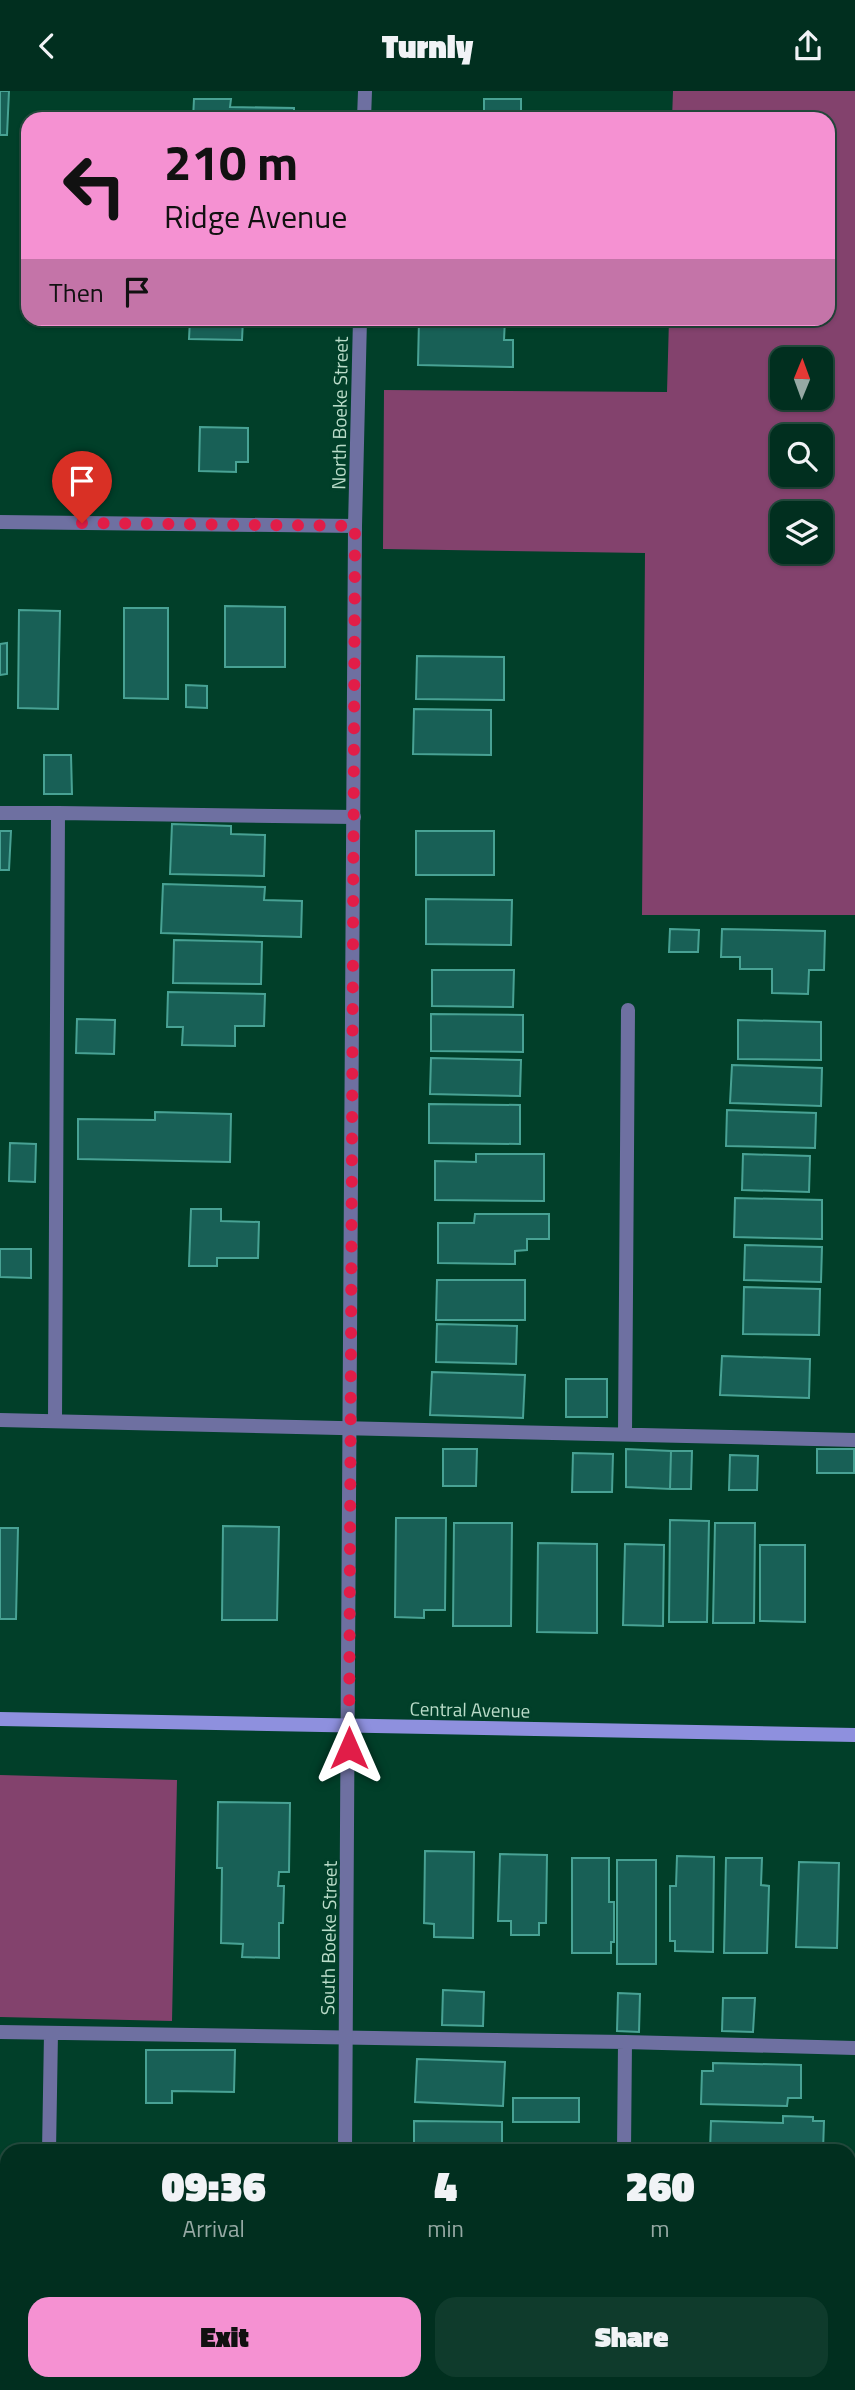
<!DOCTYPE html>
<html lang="en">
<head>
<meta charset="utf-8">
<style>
  :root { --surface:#012f1f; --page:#0f3b2c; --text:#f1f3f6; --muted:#96a9a4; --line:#234a3d; --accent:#f591d2 }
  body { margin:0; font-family:"Titillium Web",sans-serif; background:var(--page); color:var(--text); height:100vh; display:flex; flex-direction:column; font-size:26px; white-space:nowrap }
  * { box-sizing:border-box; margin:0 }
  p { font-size:23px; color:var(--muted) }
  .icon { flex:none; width:38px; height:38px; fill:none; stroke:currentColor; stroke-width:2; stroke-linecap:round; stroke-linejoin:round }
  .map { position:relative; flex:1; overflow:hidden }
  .sheet { position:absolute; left:0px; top:2053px; width:856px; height:247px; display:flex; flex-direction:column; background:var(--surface); border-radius:21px 21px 0 0; box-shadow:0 2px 5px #0004,0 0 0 2px var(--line) }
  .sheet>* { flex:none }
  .banner { position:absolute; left:21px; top:21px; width:814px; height:214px; border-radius:21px; box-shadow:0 2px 5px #0004,0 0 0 2px var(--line); background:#f591d2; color:#111; overflow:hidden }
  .needle { width:46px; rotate:1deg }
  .tools { position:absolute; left:770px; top:256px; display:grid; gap:14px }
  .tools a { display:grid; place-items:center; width:63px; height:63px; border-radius:14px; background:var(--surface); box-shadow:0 2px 5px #0004,0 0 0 2px var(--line); font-size:35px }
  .pin { position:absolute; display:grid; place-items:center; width:60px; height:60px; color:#fff; margin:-72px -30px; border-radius:50% 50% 50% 0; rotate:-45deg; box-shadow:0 0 7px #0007 }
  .pin .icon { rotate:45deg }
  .me { position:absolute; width:77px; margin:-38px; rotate:0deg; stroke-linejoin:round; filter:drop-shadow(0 0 5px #0008) }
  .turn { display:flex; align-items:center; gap:24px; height:147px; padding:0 28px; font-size:32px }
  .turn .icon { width:91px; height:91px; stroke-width:2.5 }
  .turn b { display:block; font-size:49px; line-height:60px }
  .then { display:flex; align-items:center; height:66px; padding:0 28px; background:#0003; gap:14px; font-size:26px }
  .eta { display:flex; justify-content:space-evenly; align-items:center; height:119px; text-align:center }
  .eta b { font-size:42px; font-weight:800; line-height:49px }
  .action { display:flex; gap:14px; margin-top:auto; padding:14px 28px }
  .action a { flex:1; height:80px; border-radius:21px; background:var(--accent); color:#111; font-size:28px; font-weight:800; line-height:80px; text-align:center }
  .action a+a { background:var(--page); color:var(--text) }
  header { display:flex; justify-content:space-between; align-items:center; height:91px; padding:0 28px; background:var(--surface); font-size:32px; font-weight:800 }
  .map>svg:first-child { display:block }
  .green { fill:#83426d; fill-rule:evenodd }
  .building { fill:#186056; stroke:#48a294; stroke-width:2 }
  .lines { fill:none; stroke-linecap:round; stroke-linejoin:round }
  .lane { stroke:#6e70a1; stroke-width:14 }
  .street { stroke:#6e70a1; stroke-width:14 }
  .secondary { stroke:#8e90de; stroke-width:14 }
  .route { stroke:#e11d48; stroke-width:12; stroke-dasharray:0 21.6 }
  .labels { text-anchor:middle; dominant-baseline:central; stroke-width:6; stroke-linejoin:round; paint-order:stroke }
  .street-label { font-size:19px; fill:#badcc9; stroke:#013f29 }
</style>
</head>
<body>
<header><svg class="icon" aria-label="back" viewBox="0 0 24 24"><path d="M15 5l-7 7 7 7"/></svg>Turnly<svg class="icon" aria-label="share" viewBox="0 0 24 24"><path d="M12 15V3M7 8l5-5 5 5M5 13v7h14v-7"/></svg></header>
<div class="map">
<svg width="855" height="2299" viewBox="0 0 855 2299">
  <rect width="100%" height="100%" fill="#013f29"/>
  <!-- green -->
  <path class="green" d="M673,0H855V824H642L645,462L383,458L384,299L667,301L669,228H828V28H672ZM782,268H821V306H782ZM782,345H821V383H782ZM782,422H821V460H782Z
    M0,1684L177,1689L172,1930L0,1926Z"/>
  <!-- building -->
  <path class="building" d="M0,0H9L7,44H0Z
    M194,8H231L230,16L294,17V28H193Z
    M484,8H521V28H484Z
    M190,228H243L242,249L189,248Z
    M419,228H505L504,249H513V276L418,274Z
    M200,336L248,337V371H236V381L199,380Z
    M225,515L285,516V576H225Z
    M124,517H168V608L124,607Z
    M19,519L60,520L58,618L18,617Z
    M7,552V583L0,584V553Z
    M417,565L504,566V609L416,608Z
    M186,594L207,595V617L186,616Z
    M414,618L491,619V664L413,663Z
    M44,664H71L72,703H44Z
    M172,733L231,735V743L265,744L264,785L170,783Z
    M0,740H11L9,779H0Z
    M416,740H494V784H416Z
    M163,793L265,796L264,809L302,810L301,846L161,842Z
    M426,808L512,809L511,854L426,853Z
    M670,838L699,839L698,861H669Z
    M722,838L825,840L824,879H809L808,903L772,902V878H740V866H721Z
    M174,849L262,851L261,893L173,892Z
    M432,879H514L513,916L432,915Z
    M168,901L265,903L264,935H235V955L182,954L183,936H167Z
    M431,923L523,924V961L431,960Z
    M77,928L115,929L114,963L76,962Z
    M738,929L821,931V969L738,968Z
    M431,967L521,969L520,1005L430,1003Z
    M732,974L822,977L821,1015L730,1012Z
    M429,1013L520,1014V1053L429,1052Z
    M727,1019L816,1022L815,1057L726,1055Z
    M155,1021L231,1023L230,1071L78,1068V1028L155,1029Z
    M10,1052L36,1053L35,1091L9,1090Z
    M476,1063H544V1110L435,1109V1070L476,1071Z
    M743,1063L810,1065L809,1101L742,1099Z
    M735,1107L822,1109V1148L734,1146Z
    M191,1118H221V1130L259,1131L258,1167H217V1175H189Z
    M475,1123H549V1148H527V1159L515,1160V1173L438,1172V1132H474Z
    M745,1154L822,1156L821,1191L744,1189Z
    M0,1158H31V1187L0,1186Z
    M437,1189H525V1229H436Z
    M744,1196L820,1198L819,1244L743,1243Z
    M437,1233L517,1235L516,1273L436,1271Z
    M722,1265L810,1268L809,1307L720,1304Z
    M432,1281L525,1284L523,1327L430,1324Z
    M566,1288H607V1326H566Z
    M443,1358H477L476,1395H443Z
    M626,1358L671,1360L670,1398L626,1396Z
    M817,1358H854V1382H817Z
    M671,1360H692L691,1398H670Z
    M573,1362L613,1363L612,1401H572Z
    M730,1364L758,1365L757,1399H729Z
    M396,1427H446L445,1519H424V1527L395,1526Z
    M670,1429L709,1430L707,1531H669Z
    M454,1432H512L511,1535H453Z
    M715,1432H755L754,1532H713Z
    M223,1435L279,1436L277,1529H222Z
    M0,1437H18L16,1528H0Z
    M538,1452L597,1453V1542L537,1541Z
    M625,1453L664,1454L663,1535L623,1534Z
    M760,1454H805V1531L760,1530Z
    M218,1711L290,1712L289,1781H279L278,1795H284L283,1832H279V1867L242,1866L243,1853L221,1852L222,1777H217Z
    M425,1760L474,1761L473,1847L434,1846V1833L424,1832Z
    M500,1763L547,1764L546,1832H539V1844H511V1830H498Z
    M677,1765L714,1766L713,1861L675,1860V1850H670V1795H676Z
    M572,1767H609V1811H614V1851H611V1862H572Z
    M726,1767H762L761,1794L769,1795L767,1862H724Z
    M617,1769H656V1873H617Z
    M799,1771L839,1772L837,1857L796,1856Z
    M443,1899L484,1901L483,1935L442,1934Z
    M618,1902L640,1903L639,1941L617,1940Z
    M723,1907H755L753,1941L722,1940Z
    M146,1959H235L234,2001L172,2000V2012H146Z
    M417,1968L505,1971L503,2015L415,2011Z
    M713,1972L801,1974V2007H788L787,2015L701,2013L702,1980H713Z
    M513,2007H579V2031H513Z
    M783,2025L813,2026V2030H824L823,2060H710L711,2030L783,2032Z
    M414,2030L502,2031V2060H414Z
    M136,2292H228V2299H136Z
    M436,2292H513V2299H427H435Z
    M760,2292H826V2299H760Z"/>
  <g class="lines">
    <!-- lane -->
    <path class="lane" d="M0,722H58L55,1330
      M58,722L354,726
      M0,1329L855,1349
      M625,1343L628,919
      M0,1941L625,1951L855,1957
      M49,2060L51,1942
      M624,2060L625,1951
      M43,2299V2292
      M622,2299V2292"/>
    <!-- street -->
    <path class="street" d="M364,28L365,0
      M0,431L355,435
      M345,2060L355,435L360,228
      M343,2299V2292"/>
    <!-- secondary -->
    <path class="secondary" d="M0,1628L855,1644"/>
  </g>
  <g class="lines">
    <!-- route -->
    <path class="route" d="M82,432L355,435L349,1657"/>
  </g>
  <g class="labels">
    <!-- street labels -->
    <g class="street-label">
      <text transform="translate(339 322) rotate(-89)">North Boeke Street</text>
      <text transform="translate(470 1618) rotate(1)">Central Avenue</text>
      <text transform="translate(328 1847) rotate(-89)">South Boeke Street</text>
    </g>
  </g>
</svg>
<div class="tools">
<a><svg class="needle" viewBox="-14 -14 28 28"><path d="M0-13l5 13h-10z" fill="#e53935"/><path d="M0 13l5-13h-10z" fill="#96a9a4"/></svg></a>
<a><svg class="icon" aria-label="search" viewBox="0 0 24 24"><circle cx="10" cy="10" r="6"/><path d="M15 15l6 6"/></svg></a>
<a><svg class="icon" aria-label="layers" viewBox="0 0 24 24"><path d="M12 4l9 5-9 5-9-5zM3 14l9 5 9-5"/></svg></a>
</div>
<div class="pin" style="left:82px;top:432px;background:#d93025"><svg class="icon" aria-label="arrive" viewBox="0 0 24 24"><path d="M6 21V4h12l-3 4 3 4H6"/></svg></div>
<svg class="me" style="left:349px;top:1657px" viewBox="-20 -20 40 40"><path d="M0-17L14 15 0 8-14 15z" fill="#e11d48" stroke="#fff" stroke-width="4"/></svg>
<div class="banner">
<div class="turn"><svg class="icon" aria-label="left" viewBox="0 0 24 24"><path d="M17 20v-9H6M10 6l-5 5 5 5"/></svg><div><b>210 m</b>Ridge Avenue</div></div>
<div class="then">Then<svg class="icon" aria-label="arrive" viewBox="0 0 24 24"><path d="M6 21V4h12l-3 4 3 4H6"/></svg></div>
</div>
<section class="sheet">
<div class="eta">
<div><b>09:36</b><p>Arrival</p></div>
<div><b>4</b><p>min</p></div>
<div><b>260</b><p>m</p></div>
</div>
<div class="action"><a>Exit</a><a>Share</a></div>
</section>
</div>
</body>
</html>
